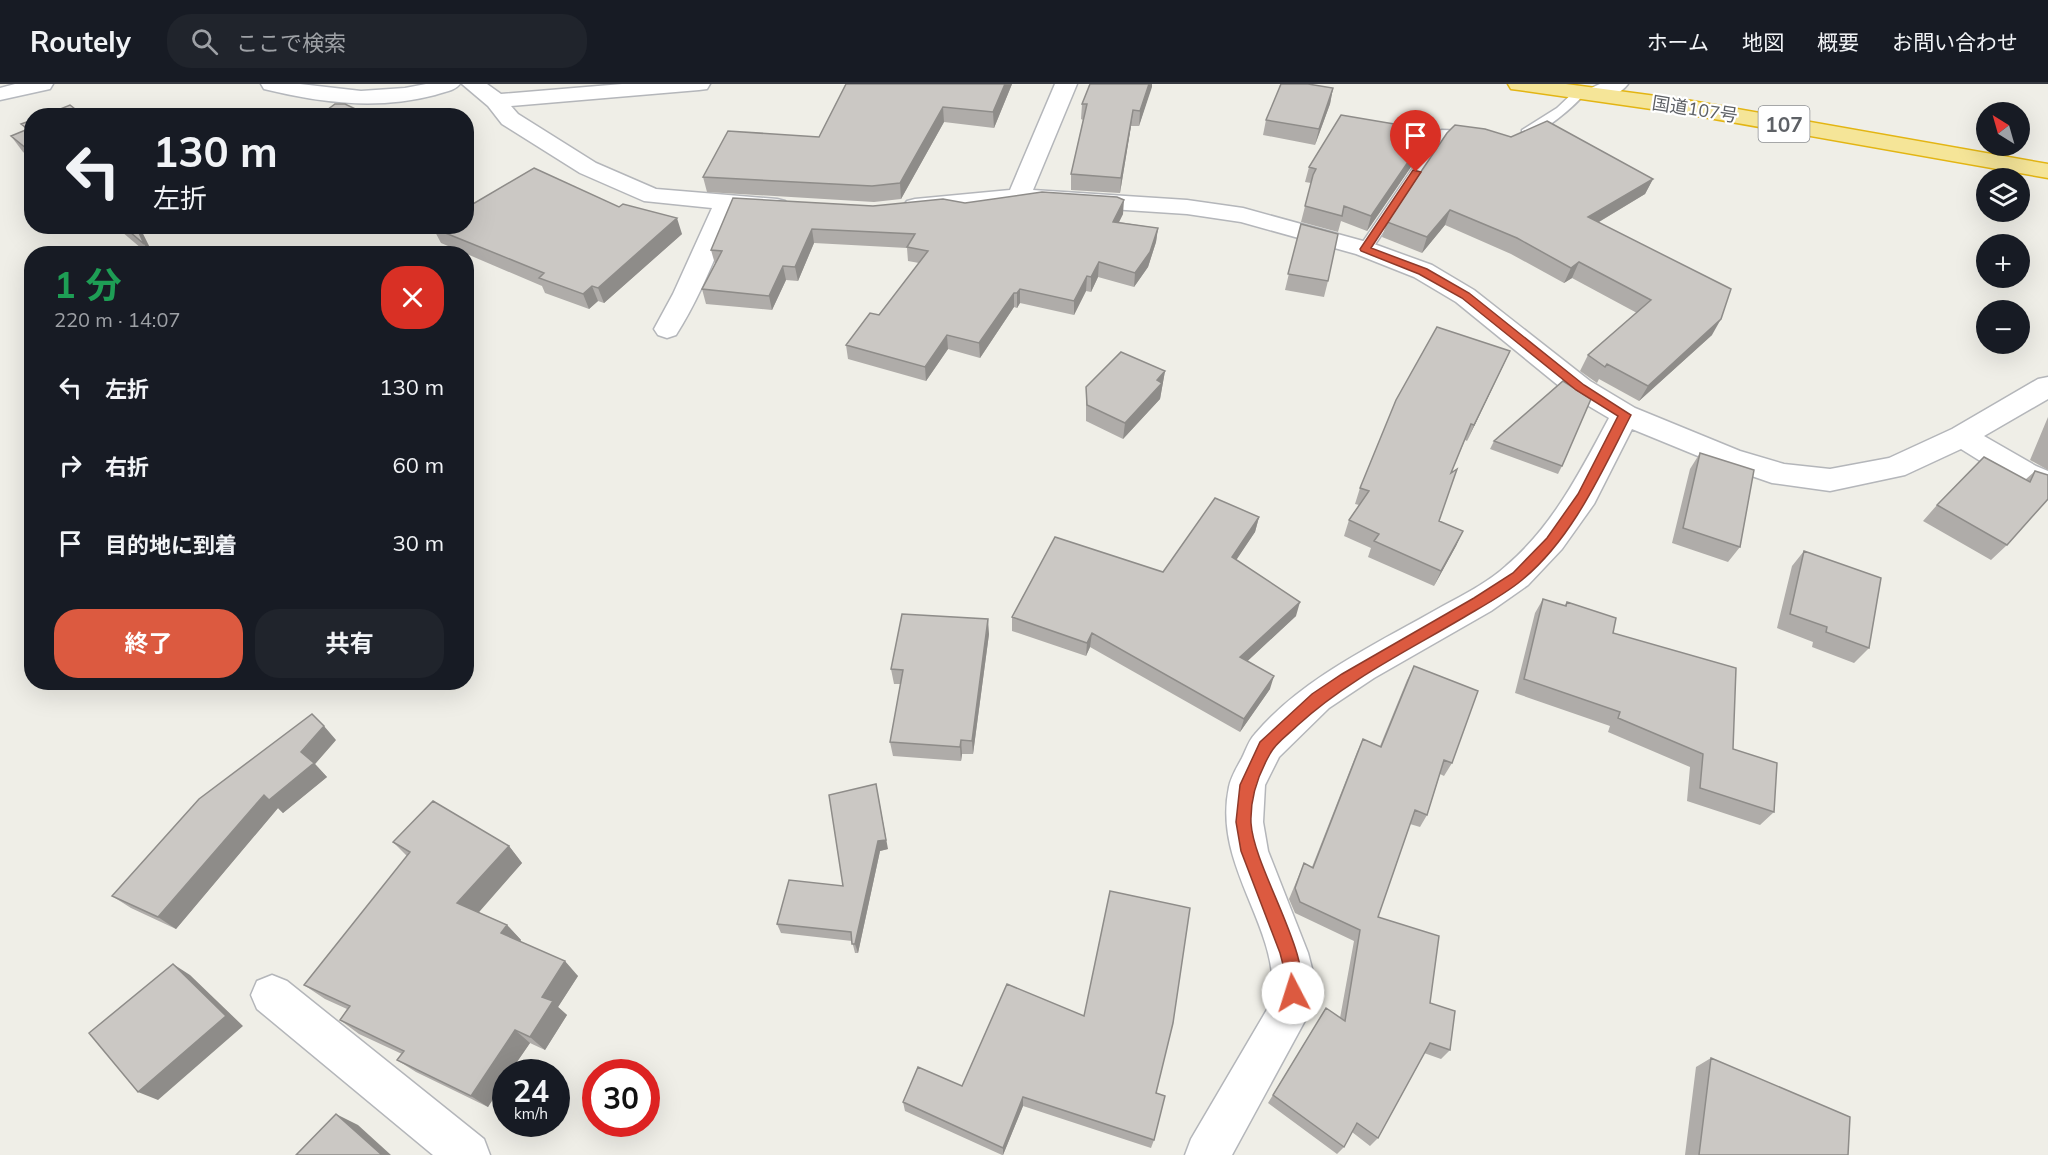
<!DOCTYPE html>
<html lang="ja">
<head>
<meta charset="utf-8">
<style>
  :root { --surface:#171b24; --page:#20242c; --text:#f1f3f6; --muted:#9ea1a6; --line:#363941; --accent:#dc5a40 }
  body { margin:0; font-family:Mulish,"Noto Sans JP",sans-serif; background:var(--page); color:var(--text); height:100vh; display:flex; flex-direction:column; font-size:22px; white-space:nowrap }
  * { box-sizing:border-box; margin:0 }
  p { font-size:20px; color:var(--muted) }
  .icon { flex:none; width:33px; height:33px; fill:none; stroke:currentColor; stroke-width:2; stroke-linecap:round; stroke-linejoin:round }
  .map { position:relative; flex:1; overflow:hidden }
  .drawer { position:absolute; left:24px; top:162px; width:450px; height:444px; display:flex; flex-direction:column; background:var(--surface); border-radius:24px; box-shadow:0 6px 24px #0002 }
  .drawer>* { flex:none }
  .guide { position:absolute; left:24px; top:24px; width:450px; height:126px; border-radius:24px; box-shadow:0 6px 24px #0002; background:#171b24; color:var(--text); overflow:hidden }
  .needle { width:39px; rotate:323deg }
  .tools { position:absolute; left:1976px; top:18px; display:grid; gap:12px }
  .tools a { display:grid; place-items:center; width:54px; height:54px; border-radius:50%; background:var(--surface); box-shadow:0 6px 24px #0002; font-size:30px }
  .speed { position:absolute; left:492px; top:975px; display:flex; gap:12px; font-size:30px; font-weight:700; text-align:center }
  .speed>* { display:grid; place-content:center; width:78px; height:78px; border-radius:50%; background:var(--surface); box-shadow:0 6px 24px #0002; line-height:1 }
  .speed small { font-size:15px; font-weight:400 }
  .speed .limit { border:9px solid #d22; background:#fff; color:#111 }
  .pin { position:absolute; display:grid; place-items:center; width:51px; height:51px; color:#fff; margin:-62px -26px; border-radius:50% 50% 50% 0; rotate:-45deg; box-shadow:0 0 6px #0007 }
  .pin .icon { rotate:45deg }
  .me { position:absolute; width:66px; margin:-33px; rotate:355deg; stroke-linejoin:round; filter:drop-shadow(0 0 4px #0008) }
  .turn { display:flex; align-items:center; gap:21px; height:126px; padding:0 30px; font-size:27px }
  .turn .icon { width:78px; height:78px; stroke-width:2.5 }
  .turn b { display:block; font-size:42px; line-height:51px }
  .round { display:grid; place-items:center; flex:none; width:63px; height:63px; border-radius:24px; background:var(--page) }
  .summary { display:flex; align-items:center; justify-content:space-between; height:102px; padding:0 30px }
  h1 { font-size:36px; font-weight:700; line-height:45px; color:#1e9e55 }
  .cta { display:flex; gap:12px; margin-top:auto; padding:12px 30px }
  .cta a { flex:1; height:69px; border-radius:24px; background:var(--accent); color:#fff; font-size:24px; font-weight:700; line-height:69px; text-align:center }
  .cta a+a { background:var(--page); color:var(--text) }
  ul { padding:0; list-style:none }
  li { display:flex; align-items:center; gap:18px; height:78px; padding:0 30px }
  li div { flex:1 }
  li b { display:block; font-size:22px }
  li em { font-style:normal }
  header { display:flex; align-items:center; gap:36px; box-sizing:border-box; height:84px; padding:0 30px; background:var(--surface); border-bottom:2px solid var(--line) }
  header strong { font-size:28px }
  nav { display:flex; gap:33px; margin-inline-start:auto; font-size:21px }
  .search { width:420px; height:54px; background:var(--page); display:flex; align-items:center; gap:15px; box-sizing:border-box; padding:0 21px; border-radius:24px; color:var(--muted); font-size:22px }
  .map>svg:first-child { display:block }
  .lines { fill:none; stroke-linecap:round; stroke-linejoin:round }
  .lane-casing { stroke:#b4b6ba; stroke-width:3 }
  .street-casing { stroke:#b4b6ba; stroke-width:3 }
  .secondary-casing { stroke:#b5b8bd; stroke-width:3 }
  .highway-casing { stroke:#e3b513; stroke-width:3 }
  .lane { fill:#fff; fill-rule:evenodd }
  .street { fill:#fff; fill-rule:evenodd }
  .secondary { fill:#fff; fill-rule:evenodd }
  .highway { fill:#f5e598; fill-rule:evenodd }
  .wall { fill:#afaca9 }
  .shaded-wall { fill:#8e8c89 }
  .building { fill:#cbc8c4; stroke:#8e8c89; stroke-width:1.5 }
  .route { fill:#dc5a40; stroke:#8f3a2a; stroke-width:1.5 }
  .labels { text-anchor:middle; dominant-baseline:central; stroke-width:4.5; stroke-linejoin:round; paint-order:stroke }
  .far-street-label { font-size:18px; fill:#5e6166; stroke:#fff }
  .shield { fill:#fff; stroke:#8e9094; stroke-width:1.5 }
  .shield-label { font-size:21px; font-weight:bold; fill:#5e6166 }
</style>
</head>
<body>
<header>
<strong>Routely</strong>
<div class="search"><svg class="icon" aria-label="search" viewBox="0 0 24 24"><circle cx="10" cy="10" r="6"/><path d="M15 15l6 6"/></svg>ここで検索</div>
<nav><a>ホーム</a><a>地図</a><a>概要</a><a>お問い合わせ</a></nav>
</header>
<div class="map">
<svg width="2048" height="1071" viewBox="0 0 2048 1071">
  <rect width="100%" height="100%" fill="#efeee7"/>
  <g class="lines">
    <defs>
      <path id="lane" d="M1581,3L1587,7C1577,20 1538,55 1522,52V46L1557,24L1577,5Z
        M1442,46L1469,47L1475,51L1469,55L1446,54L1370,168H1360L1358,165L1438,47Z"/>
      <path id="street" d="M462,0H487L501,10L622,0H710L707,5L699,6L511,22L518,30L596,79L656,105L777,115L785,117L789,122L785,127L777,129L735,126C717,168 701,212 676,251L667,254L658,251L654,245L673,210L712,124L644,117L580,89L502,40L488,22Z
        M1055,0H1077L1033,106L1187,116L1243,124L1374,160L1432,181L1474,206L1590,297L1635,324L1740,367L1784,380L1830,385L1889,374L1952,345L2038,295L2048,293V315L1984,352L2036,382L2048,387V410L2014,398L1961,365L1905,391L1830,407L1772,399L1720,381L1632,345L1594,420L1562,465L1528,501L1491,527L1374,594L1329,624L1279,673L1265,701L1263,738L1268,767L1308,869L1315,896L1313,922L1232,1071H1185L1191,1055L1272,917C1281,843 1212,783 1229,703C1231,693 1237,683 1242,674C1246,666 1249,656 1255,650C1302,594 1378,559 1441,523C1463,511 1487,499 1506,482C1553,442 1580,388 1609,334L1570,311L1456,218L1414,193L1356,170L1241,138L1187,130L1019,119L915,129L907,127L903,122L907,117L915,115L1010,106Z
        M1600,0H1628C1620,11 1602,18 1589,15L1586,10L1589,5Z
        M272,891L287,897L484,1055L490,1071H433L257,925L251,911L257,897Z"/>
      <path id="secondary" d="M15,0H53L50,5L0,16V4Z
        M261,0H300L361,7L405,4L426,0H460C455,7 443,8 435,11C378,26 321,19 264,5Z"/>
      <path id="highway" d="M1508,0H1566L1686,16L2048,80V94L1686,30L1519,6L1511,5Z"/>
    </defs>
    <!-- lane casing -->
    <use href="#lane" class="lane-casing"/>
    <!-- street casing -->
    <use href="#street" class="street-casing"/>
    <!-- secondary casing -->
    <use href="#secondary" class="secondary-casing"/>
    <!-- highway casing -->
    <use href="#highway" class="highway-casing"/>
    <!-- lane -->
    <use href="#lane" class="lane"/>
    <!-- street -->
    <use href="#street" class="street"/>
    <!-- secondary -->
    <use href="#secondary" class="secondary"/>
    <!-- highway -->
    <use href="#highway" class="highway"/>
  </g>
  <!-- wall -->
  <path class="wall" d="M846,0H1012L994,44L944,38L901,115L874,118L707,108L703,93L819,53Z
    M1090,0H1152L1139,42H1131L1120,109L1071,106V90L1083,36L1081,35L1082,20Z
    M1333,4L1330,20L1315,61L1263,51L1266,36Z
    M32,36V75L23,68L11,52L26,46L21,40Z
    M1511,53L1653,95L1645,110L1599,138L1712,251L1639,317L1599,295L1597,299L1580,287L1588,271L1637,229L1572,194L1564,199L1511,170L1445,141L1422,169L1382,153L1387,138Z
    M1426,61L1367,147L1341,137L1338,148L1301,138L1311,99L1305,98L1309,83Z
    M965,119L1123,130L1119,138L1158,144L1156,158L1148,183L1134,203L1098,193L1091,208L1086,207L1074,231L1020,219L1017,224L1014,223L980,274L948,265L926,297L848,275L846,261L879,231L919,179L908,177L907,164L814,159L798,197L786,196L772,226L706,220L702,205L715,180L711,166L873,122Z
    M619,123L682,150L604,219L598,217L589,225L545,209L542,202L441,159L433,144Z
    M1301,140L1328,197L1324,213L1285,206Z
    M115,142H139L153,170H148Z
    M307,142H322L315,147Z
    M1510,267L1467,357L1465,356L1451,389L1439,437L1463,447L1456,462L1434,502L1368,473L1371,464L1344,452L1349,436L1359,421L1355,420L1360,404Z
    M1165,287L1160,315L1123,355L1086,337V303Z
    M2048,333V386L2030,376Z
    M1494,357L1562,382L1558,390L1490,365Z
    M1700,369L1740,463L1728,478L1672,459L1690,385Z
    M2035,387L2007,461L1991,476L1923,437L1937,421L2026,395Z
    M1259,433L1255,448L1236,475L1296,532L1247,577L1270,605L1240,648L1090,563L1086,572L1012,547V533L1163,488Z
    M1804,467L1869,564L1854,579L1812,563L1813,558L1777,544L1792,482Z
    M1543,515L1564,522L1567,518L1613,549L1733,665L1774,728L1760,741L1687,717L1690,683L1608,648L1610,642L1515,609L1535,529Z
    M989,550L973,670H962L961,677L893,672L890,658L901,600H894L891,585Z
    M1414,582L1452,679L1444,692L1440,690L1427,731L1420,743L1410,740L1378,833L1430,919L1450,966L1441,975L1424,969L1378,1054L1370,1062L1352,1048L1344,1063L1337,1070L1268,1019L1326,924L1340,934L1354,857L1295,829L1289,815L1304,779L1312,783L1357,668L1363,655L1380,662L1407,596Z
    M336,656L315,680L327,693L283,729L278,724L176,845L131,824L112,812Z
    M829,711L888,765L880,767L858,869H855L852,857L781,849L777,840L843,802Z
    M393,758L509,762L522,779L478,828L507,841L521,856L520,858L578,892L558,923L567,931L545,966L530,959L510,988H506L488,1023L416,988L397,976L402,970L359,950L340,936L347,925L325,915L304,901L407,772Z
    M1711,974L1848,1071H1685L1696,983Z
    M962,1002L1156,1009L1154,1056L1151,1064L1023,1022L1003,1071H1002L905,1027L903,1018Z"/>
  <!-- shaded-wall -->
  <path class="shaded-wall" d="M1005,0H1012L994,44L993,28Z
    M1149,0H1152V3L1139,42L1140,27Z
    M1333,4L1330,20L1315,61L1319,45Z
    M943,23L944,38L901,115L900,99Z
    M1133,26L1131,42L1120,109L1121,94Z
    M1430,46L1426,61L1367,147L1371,132Z
    M1653,95L1645,110L1582,148L1588,133Z
    M1124,116L1123,130L1112,152L1113,138Z
    M1450,126L1445,141L1422,169L1427,153Z
    M677,134L682,150L604,219L598,204Z
    M136,142H139L153,170H151L144,160Z
    M312,142H322L315,147Z
    M1158,144L1156,158L1148,183L1134,203L1135,189Z
    M812,145L814,159L798,197L795,183Z
    M1099,178L1098,193L1091,208V193Z
    M1579,178L1572,194L1564,199L1571,184Z
    M783,182L786,196L772,226L769,212Z
    M1087,192L1086,207L1074,231V217Z
    M592,202L598,217L589,225L583,210Z
    M1020,205V219L1017,224V209Z
    M1014,209V223L980,274L979,259Z
    M1721,235L1712,251L1639,317L1648,302Z
    M947,251L948,265L926,297L925,283Z
    M1510,267L1503,282L1467,357L1474,341Z
    M1165,287L1160,315L1123,355L1125,339L1157,296Z
    M1259,433L1255,448L1229,487L1232,473Z
    M1463,447L1456,462L1434,502L1441,487Z
    M1300,518L1296,532L1237,587L1240,573Z
    M988,535L989,550L973,670L972,657Z
    M1092,549L1090,563L1086,572L1087,559Z
    M1274,592L1270,605L1240,648L1244,635Z
    M324,642L336,656L315,680L327,693L283,729L278,724L176,845L158,833Z
    M961,656L962,670L961,677L960,663Z
    M876,700L888,765L880,767L858,869L855,860Z
    M509,762L522,779L473,835L457,819Z
    M507,841L521,856L515,865L501,849Z
    M565,877L578,892L558,923L567,931L545,966L530,953L542,913Z
    M173,880L190,891L243,942L158,1016L138,1008Z
    M515,946L530,959L510,988H506V996L488,1023L471,1012Z
    M1023,1013V1022L1003,1071V1064Z
    M336,1030L358,1041L391,1071H382Z"/>
  <!-- building -->
  <path class="building" d="M846,0H1005L993,28L943,23L900,99L872,102L703,93L728,47L819,53Z
    M1090,0H1149L1140,27L1133,26L1121,94L1071,90L1087,20H1082Z
    M1281,0H1308L1333,4L1319,45L1266,36Z
    M335,20H345L370,32H319Z
    M70,21L84,32H43Z
    M1341,31L1430,46L1371,132L1344,122L1342,132L1305,122L1313,91L1316,85L1309,83Z
    M32,36V69L11,52L28,45L21,40Z
    M1547,37L1653,95L1588,133L1731,205L1721,235L1648,302L1607,280L1605,283L1588,271L1651,216L1579,178L1571,184L1517,154L1450,126L1427,153L1387,138L1447,49L1455,41L1485,45L1511,53Z
    M534,84L619,123L623,120L677,134L598,204L592,202L583,210L539,194L544,189L433,144L436,142H466V124Z
    M1042,108L1117,113L1124,116L1113,138L1158,144L1150,168L1135,189L1099,178L1091,193L1087,192L1074,217L1020,205L1017,209H1014L979,259L947,251L925,283L846,261L870,229L879,231L928,167L907,163L915,150L812,145L795,183L783,182L769,212L702,205L722,167L711,166L733,114L873,122L943,115L965,119Z
    M1301,140L1338,150L1328,197L1288,190Z
    M123,142H136L144,160Z
    M1437,243L1510,267L1474,341L1471,340L1451,389L1457,385L1439,437L1463,447L1441,487L1374,457L1379,450L1349,436L1369,407L1360,404L1396,316Z
    M1121,268L1165,287L1157,296L1162,299L1125,339L1087,321L1086,303Z
    M1563,297L1591,315L1562,382L1494,357Z
    M1700,369L1754,386L1740,463L1683,444Z
    M1984,373L2030,398L2035,387L2048,391V415L2007,461L1937,421Z
    M1215,414L1259,433L1232,473L1300,518L1240,573L1274,592L1244,635L1092,549L1087,559L1012,533L1055,453L1163,488Z
    M1804,467L1881,494L1869,564L1826,548L1827,543L1790,530Z
    M1543,515L1566,522L1567,518L1616,534L1613,549L1736,584L1733,665L1777,679L1774,728L1700,704L1703,670L1618,634L1620,628L1524,595Z
    M902,530L988,535L972,657L961,656L960,663L890,658L903,586L891,585Z
    M1414,582L1478,607L1452,679L1444,676L1427,731L1415,726L1378,833L1439,852L1430,919L1455,927L1450,966L1430,959L1378,1054L1357,1039L1344,1063L1273,1011L1326,924L1345,937L1360,846L1300,818L1295,804L1304,779L1313,784L1363,655L1381,663Z
    M312,630L324,642L301,668L314,679L269,716L264,711L158,833L112,812L199,715Z
    M876,700L886,756L878,757L855,860H852L851,848L777,840L789,796L843,802L829,711Z
    M433,717L509,762L457,819L507,841L501,849L565,877L542,913L553,917L530,953L515,946L471,1012L397,976L404,967L340,936L350,922L304,901L410,768L393,758Z
    M1110,807L1190,824L1173,939L1156,1009L1165,1012L1154,1056L1023,1013L1003,1064L903,1018L918,983L962,1002L1007,900L1084,932Z
    M173,880L226,932L138,1008L89,949Z
    M1711,974L1850,1033L1848,1071H1699Z
    M336,1030L382,1071H296Z"/>
  <!-- route -->
  <path class="route" d="M1413,86L1421,88L1371,164L1427,185L1469,209L1584,301L1631,331C1601,389 1573,454 1522,496C1504,511 1481,523 1461,535C1405,568 1346,597 1298,641C1289,650 1275,659 1270,670C1258,691 1250,714 1251,739C1254,786 1316,876 1299,915L1293,917L1287,915L1285,909L1287,896L1280,869L1241,767L1236,738L1240,701L1260,658L1312,610L1342,590L1474,514L1513,489L1547,454L1578,410L1618,332L1576,306L1462,214L1419,190L1361,167L1360,165Z"/>
  <g class="labels">
    <!-- far-street labels -->
    <g class="far-street-label">
      <text transform="translate(1695 25) rotate(9)">国道107号</text>
    </g>
    <!-- shield labels -->
    <rect class="shield" x="1758.5" y="22" width="51" height="36" rx="4.5"/>
    <g class="shield-label">
      <text x="1784" y="40">107</text>
    </g>
  </g>
</svg>
<div class="tools">
<a><svg class="needle" viewBox="-14 -14 28 28"><path d="M0-13l5 13h-10z" fill="#e53935"/><path d="M0 13l5-13h-10z" fill="#9ea1a6"/></svg></a>
<a><svg class="icon" aria-label="layers" viewBox="0 0 24 24"><path d="M12 4l9 5-9 5-9-5zM3 14l9 5 9-5"/></svg></a>
<a>+</a>
<a>−</a>
</div>
<div class="speed"><div>24<small>km/h</small></div><div class="limit">30</div></div>
<div class="pin" style="left:1416px;top:88px;background:#d93025"><svg class="icon" aria-label="arrive" viewBox="0 0 24 24"><path d="M6 21V4h12l-3 4 3 4H6"/></svg></div>
<svg class="me" style="left:1293px;top:909px" viewBox="-20 -20 40 40"><circle r="19" fill="#fff"/><path d="M0-13L10 11 0 6-10 11z" fill="#dc5a40"/></svg>
<div class="guide">
<div class="turn"><svg class="icon" aria-label="left" viewBox="0 0 24 24"><path d="M17 20v-9H6M10 6l-5 5 5 5"/></svg><div><b>130 m</b>左折</div></div>
</div>
<section class="drawer">
<div class="summary"><div><h1>1 分</h1><p>220 m · 14:07</p></div><a class="round" style="background:#d93025;color:#fff"><svg class="icon" aria-label="close" viewBox="0 0 24 24"><path d="M6 6l12 12M18 6L6 18"/></svg></a></div>
<ul>
<li><svg class="icon" aria-label="left" viewBox="0 0 24 24"><path d="M17 20v-9H6M10 6l-5 5 5 5"/></svg><div><b>左折</b></div><em>130 m</em></li>
<li><svg class="icon" aria-label="right" viewBox="0 0 24 24"><path d="M7 20v-9h11M14 6l5 5-5 5"/></svg><div><b>右折</b></div><em>60 m</em></li>
<li><svg class="icon" aria-label="arrive" viewBox="0 0 24 24"><path d="M6 21V4h12l-3 4 3 4H6"/></svg><div><b>目的地に到着</b></div><em>30 m</em></li>
</ul>
<div class="cta"><a>終了</a><a>共有</a></div>
</section>
</div>
</body>
</html>
